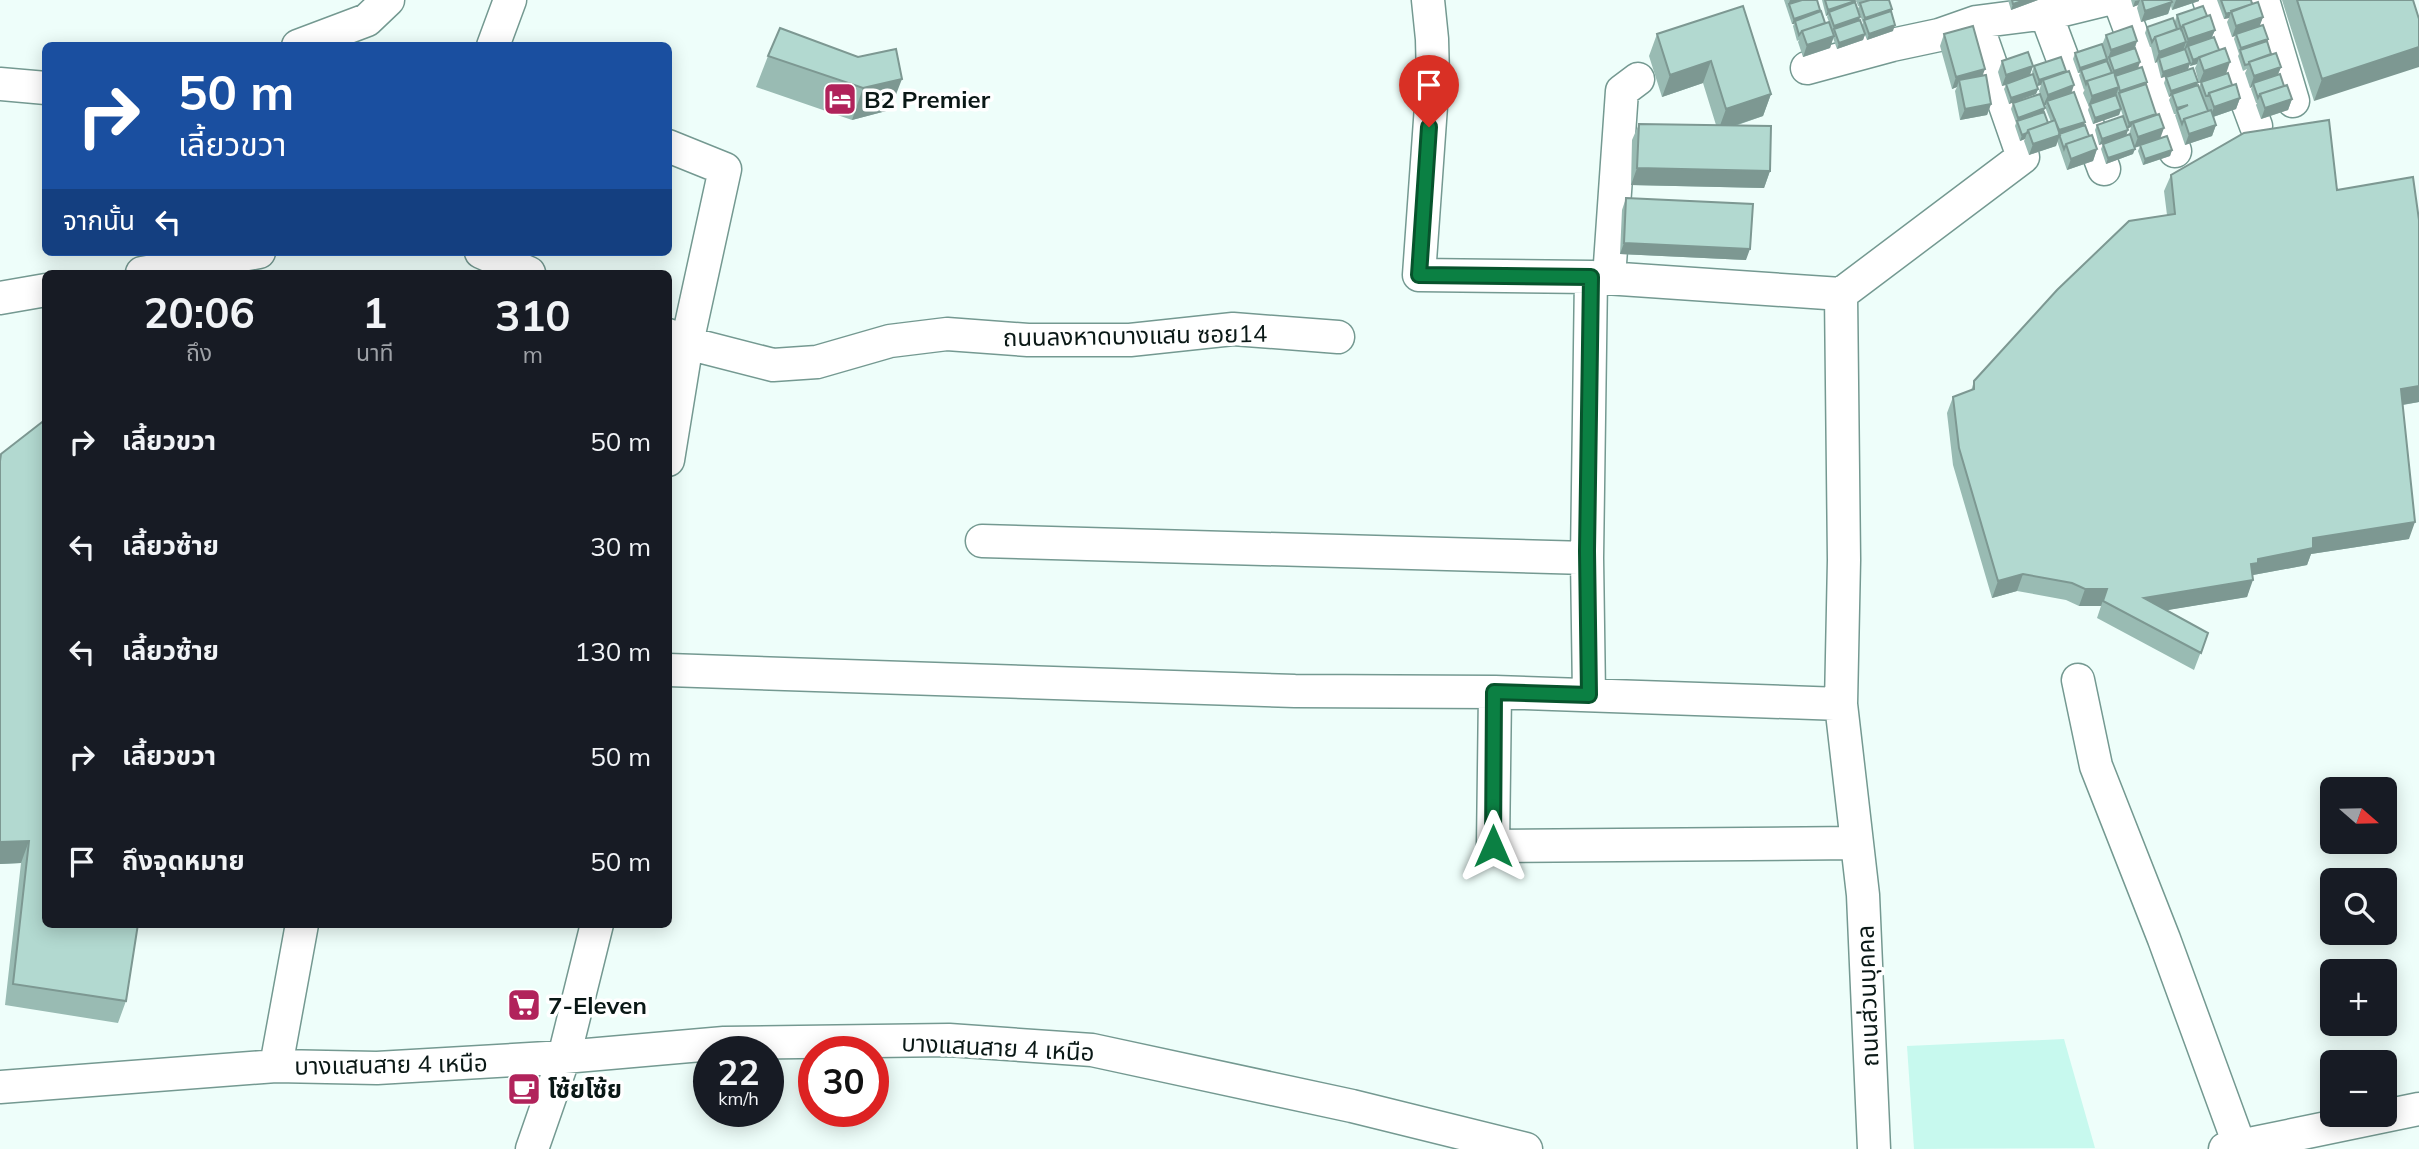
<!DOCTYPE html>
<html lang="th">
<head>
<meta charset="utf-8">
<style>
  :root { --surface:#171b24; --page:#20242c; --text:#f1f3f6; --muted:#9ea1a6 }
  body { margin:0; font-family:Mulish,"Noto Sans Thai",sans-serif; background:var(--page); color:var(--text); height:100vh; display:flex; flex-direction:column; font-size:26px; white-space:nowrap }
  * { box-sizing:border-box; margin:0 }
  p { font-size:23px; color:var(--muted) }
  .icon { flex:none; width:38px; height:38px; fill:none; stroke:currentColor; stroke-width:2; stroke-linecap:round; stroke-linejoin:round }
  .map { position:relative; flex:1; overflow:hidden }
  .sheet { position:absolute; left:42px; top:270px; width:630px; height:658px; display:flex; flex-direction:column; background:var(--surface); border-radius:10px; box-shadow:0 4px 18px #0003 }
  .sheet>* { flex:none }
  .banner { position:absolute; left:42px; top:42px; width:630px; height:214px; border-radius:10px; box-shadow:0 4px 18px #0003; background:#1a4fa0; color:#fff; overflow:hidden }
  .needle { width:46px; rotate:110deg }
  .buttons { position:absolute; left:2320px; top:777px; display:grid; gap:14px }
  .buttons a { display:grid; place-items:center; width:77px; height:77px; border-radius:10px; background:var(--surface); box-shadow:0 4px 18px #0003; font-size:35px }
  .speed { position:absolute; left:693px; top:1036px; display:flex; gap:14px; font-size:35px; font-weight:700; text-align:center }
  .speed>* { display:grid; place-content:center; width:91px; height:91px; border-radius:50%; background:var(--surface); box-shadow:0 4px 18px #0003; line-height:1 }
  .speed small { font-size:18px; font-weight:400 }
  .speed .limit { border:10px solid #d22; background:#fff; color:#111 }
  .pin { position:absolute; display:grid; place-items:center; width:60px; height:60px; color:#fff; margin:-72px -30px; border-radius:50% 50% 50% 0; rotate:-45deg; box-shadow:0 0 7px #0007 }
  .pin .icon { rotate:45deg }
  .me { position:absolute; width:77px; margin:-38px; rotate:0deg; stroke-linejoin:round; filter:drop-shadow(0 0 5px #0008) }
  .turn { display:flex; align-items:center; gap:24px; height:147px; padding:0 21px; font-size:32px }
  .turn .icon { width:91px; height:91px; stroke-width:2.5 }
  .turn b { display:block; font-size:49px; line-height:60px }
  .then { display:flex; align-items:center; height:66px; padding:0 21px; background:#0003; gap:14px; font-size:26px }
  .eta { display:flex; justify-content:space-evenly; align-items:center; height:119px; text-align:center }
  .eta b { font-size:42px; font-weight:700; line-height:49px }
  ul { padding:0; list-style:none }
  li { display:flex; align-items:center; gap:21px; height:105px; padding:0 21px }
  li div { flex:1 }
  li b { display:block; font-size:26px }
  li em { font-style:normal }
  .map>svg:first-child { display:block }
  .built { fill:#c7f9ee }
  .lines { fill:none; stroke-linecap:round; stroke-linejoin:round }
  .minor-casing { stroke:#749991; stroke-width:35 }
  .minor { stroke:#fff; stroke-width:32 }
  .wall { fill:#99bbb3; fill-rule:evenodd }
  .shaded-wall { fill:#7d9892 }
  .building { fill:#b2d9d0; stroke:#7d9892; stroke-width:2 }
  .route-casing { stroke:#07532c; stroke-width:18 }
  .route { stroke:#0b8043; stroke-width:12 }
  .labels { text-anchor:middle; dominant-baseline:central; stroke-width:7; stroke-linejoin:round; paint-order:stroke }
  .poi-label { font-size:24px; font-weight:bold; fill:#0a1816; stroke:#fff; text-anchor:start }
  .street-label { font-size:24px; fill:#0a1816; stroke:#fff }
</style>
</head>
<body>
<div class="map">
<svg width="2419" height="1149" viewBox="0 0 2419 1149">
  <rect width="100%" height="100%" fill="#eefefa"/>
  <!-- built -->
  <path class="built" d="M2064,1039L2095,1148L1914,1149L1907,1046Z"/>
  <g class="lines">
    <defs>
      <path id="minor" d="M1428,0L1432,39L1433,78L1419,275L1591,277L1841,294
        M2119,0L2175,151
        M2209,0L2256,126
        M2263,0L2293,101
        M2046,14L2104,169
        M298,46L367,20L388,0
        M493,46L510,0
        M1807,68L1892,45L1939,35L1976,22L2055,12L2104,0
        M0,84L46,88
        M668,146L725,169L687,343L668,460
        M481,252L529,273
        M142,273L259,252
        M1609,278L1622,91L1638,79
        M0,298L46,290
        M668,335L687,343L773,365L817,362L890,341L947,334L1028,340H1130L1233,329L1338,337
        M982,541L1587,558
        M668,670L1295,691L1495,692L1841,704
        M2078,680L2096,766L2164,939L2240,1147
        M1495,692L1493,846L1856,843
        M1589,695L1587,558L1591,277
        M276,1066L302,924
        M0,1087L276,1066L377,1068L564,1057L724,1043L949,1040L1092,1050L1352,1106L1526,1149
        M532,1149L564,1057L597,924
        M1874,1149L1863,895L1841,704L1844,560L1841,294L2023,157L1976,22
        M2225,1149L2419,1109"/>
    </defs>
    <!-- minor casing -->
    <use href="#minor" class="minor-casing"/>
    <!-- minor -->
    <use href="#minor" class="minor"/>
  </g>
  <!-- wall -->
  <path class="wall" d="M1784,0H1817L1819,12L1825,23L1829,22L1827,17L1828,15L1826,16L1822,0H1854V3L1860,17L1859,20L1862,25L1863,23L1858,9L1859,6H1858L1856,0H1889L1893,31L1867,40L1865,35L1863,40L1837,49L1833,38L1830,48L1803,57L1798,42L1799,40L1797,41L1793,26L1794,24H1792Z
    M2008,0H2038L2011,10Z
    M2131,0H2199V1L2172,10L2171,6L2168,14L2141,22L2137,8L2138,5L2133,7Z
    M2217,0H2251L2252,4L2263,17L2259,26L2268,39L2267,41L2271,54L2281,67L2278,75L2292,99L2288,110L2261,119L2256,105L2257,103H2256L2251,89L2252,87L2250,88L2245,73L2247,69L2243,71L2238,56L2239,54L2234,39L2235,36L2232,37L2227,22L2229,18L2224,19Z
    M2282,0H2413L2314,101Z
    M1743,6L1771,94L1763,116L1735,126L1770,171L1764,188L1631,185L1632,140L1639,124L1716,125L1703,83L1662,97L1649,56L1657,34Z
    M2177,15L2207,16L2215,30L2212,37L2226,73L2240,98L2236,109L2213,117L2216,125L2212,136L2185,145L2175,115L2176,114H2174L2169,100L2171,96L2169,97L2164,83L2166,77L2198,82L2197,85L2199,87L2201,82L2199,83L2195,68L2197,64L2190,66V64L2188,69L2161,78L2157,62L2155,63L2151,47H2150L2145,33L2147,27L2175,21Z
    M1944,34L1983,75L1991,104L1987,115L1960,120L1955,91L1957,87L1952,89L1940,46Z
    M2106,35L2137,41L2135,48L2140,62L2138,68L2115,76L2147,82L2146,84L2156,115L2160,138L2172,150L2170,156L2143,165L2138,151L2140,146L2134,148L2133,154L2106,164L2101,149L2103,144L2129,135L2131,127L2128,128L2126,136L2099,145L2095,130L2097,125L2123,116L2121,110L2119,115L2093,124L2088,110L2089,107L2083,93L2085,89L2084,90L2079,75L2080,73H2078L2073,59L2075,53L2102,45Z
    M768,56L858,57L890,110L852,120L756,87Z
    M2002,61L2033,66L2030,75L2038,89L2036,94L2009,104L2004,89L2006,85L2002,86L1998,72Z
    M2034,66L2071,93L2085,122L2084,126L2097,149L2093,161L2067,170L2057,141L2056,146L2029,155L2024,141L2025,139L2020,141L2015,126L2016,123L2011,109L2013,103L2040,94L2039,91L2041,85L2037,86L2032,72ZM2046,105L2045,107L2051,122L2048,123L2044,112V106Z
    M2171,175L2337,190L2419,220V402L2403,405L2409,539L2311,554L2307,565L2253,575L2247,597L2167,610L2208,633L2194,670L2097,618L2101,606H2079L2066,600L2017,591L1992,598L1953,465L1947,413L1953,397L1971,391L1974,381L2167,215L2164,191Z
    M1626,198L1746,260L1620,254L1622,210Z
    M1,454L126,1001L118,1023L5,1005L21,863L0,864V458Z"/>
  <!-- shaded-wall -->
  <path class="shaded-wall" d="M1790,0H1810L1789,4L1787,8Z
    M2025,0H2038L2011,10L2013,4Z
    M2140,0L2138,5L2133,7L2135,1Z
    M2176,0H2199V1L2172,10Z
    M1855,1L1852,6L1829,12L1828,15L1826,16L1828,10Z
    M2172,2L2168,14L2141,22L2145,11Z
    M1892,9L1890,14L1864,20L1865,18Z
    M1820,10L1818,15L1795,21L1794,24H1792L1794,19Z
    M2231,12L2229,18L2224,19L2226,14Z
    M1860,17L1858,23L1834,29L1832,32L1834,26Z
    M2263,17L2259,28L2236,34L2235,36L2232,37L2236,26Z
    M1895,25L1893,31L1867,40L1869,34Z
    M2215,30L2210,41L2188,46L2186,49L2184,50L2188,39Z
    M1865,34L1863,40L1837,49L1839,43Z
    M1834,36L1830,48L1803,57L1807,45Z
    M2268,39L2266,45L2240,50L2241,48Z
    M2137,41L2133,52L2109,57L2107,61L2111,50Z
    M2186,42L2182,54L2159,58L2157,62L2155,63L2159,52Z
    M2419,47V67L2314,101L2322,79Z
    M2199,58L2197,64L2190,66L2193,60Z
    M2107,59L2105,64L2081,70L2078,73L2080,68Z
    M1711,61L1703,83L1662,97L1670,75Z
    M2140,62L2138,68L2112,77L2114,71Z
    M2230,62L2226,74L2199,83L2204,71Z
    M2190,63L2188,69L2161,78L2163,72Z
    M2033,66L2029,77L2002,86L2006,75Z
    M2281,67L2276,78L2253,83L2252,87L2250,88L2254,76Z
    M1985,69L1981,80H1959L1957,87L1952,89L1956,77Z
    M2066,71L2043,80L2041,85L2037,86L2039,80Z
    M902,79L890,110L852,120L863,88Z
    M2147,82L2144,88L2119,93L2118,96L2120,91Z
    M2198,82L2196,88L2172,94L2171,96L2169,97L2171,91Z
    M2074,85L2070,97L2047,101L2046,105L2043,106L2048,95Z
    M2119,87L2115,98L2090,104L2088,107L2092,96Z
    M2038,89L2036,94L2009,104L2011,98Z
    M1771,94L1763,116L1718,131L1726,109Z
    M2240,98L2236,109L2210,118L2214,107Z
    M2292,99L2288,110L2261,119L2265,108Z
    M1991,104L1987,115L1960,120L1965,109Z
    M2045,108L2043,114L2017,121L2018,118Z
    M2121,109L2119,115L2093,124L2095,118Z
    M2156,114L2154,119L2133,123L2131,127L2127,129L2129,123Z
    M2085,122L2083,127L2060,135L2056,146L2029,155L2033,144L2059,130Z
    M2216,125L2212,136L2185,145L2189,134Z
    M2164,128L2160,139L2134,148L2138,137Z
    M2128,130L2126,136L2099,145L2102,139Z
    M2027,133L2025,139L2020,141L2022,135Z
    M2097,149L2093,161L2067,170L2071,159Z
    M2135,149L2133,154L2106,164L2108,158Z
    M2172,150L2170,156L2143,165L2145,159Z
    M1637,168L1770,171L1764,188L1631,185Z
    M1624,243L1750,249L1746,260L1620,254Z
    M2419,386V402L2395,406L2401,389Z
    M2415,522L2409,539L2311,554L2307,565L2253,575L2252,579L2251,564L2258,559L2313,538Z
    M2023,574L2017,591L1992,598L1998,581Z
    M2253,580L2247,597L2138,615L2144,598Z
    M2085,589H2107L2101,606H2079Z
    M29,841L21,863L0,864V842Z"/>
  <!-- building -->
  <path class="building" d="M1802,0H1817L1820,10L1794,19L1789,4Z
    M1825,0H1854L1855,1L1828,10Z
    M1870,0H1889L1892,9L1865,18L1860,3Z
    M2012,0H2025L2013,4Z
    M2142,0H2171L2172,2L2145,11Z
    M2221,0H2251L2252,4L2226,14Z
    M2297,0H2413L2419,19V47L2322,79Z
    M1855,2L1860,17L1834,26L1829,12Z
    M2258,2L2263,17L2236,26L2231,11Z
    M1743,6L1771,94L1726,109L1711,61L1670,75L1657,34Z
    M2203,6L2207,16L2183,25L2181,29L2177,15Z
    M1821,11L1825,23L1802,31L1799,35L1795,21Z
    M1891,11L1895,25L1869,34L1864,20Z
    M2210,15L2215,30L2188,39L2183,25Z
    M2173,18L2177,29L2155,37L2152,42L2147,27Z
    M1860,20L1865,34L1839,43L1834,29Z
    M1829,22L1834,36L1807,45L1802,31Z
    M2263,25L2268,39L2241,48L2236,34Z
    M1973,26L1985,69L1956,77L1944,34Z
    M2132,26L2137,41L2111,50L2106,35Z
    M780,28L858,57L896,49L902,79L863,88L768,56Z
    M2181,28L2186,42L2159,52L2155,37Z
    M2214,37L2219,50L2193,60L2188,46Z
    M2267,41L2271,54L2249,62V64L2245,65L2240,50Z
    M2102,44L2107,59L2080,68L2075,53Z
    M2135,48L2140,62L2114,71L2109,57Z
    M2225,48L2230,62L2204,71L2199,57Z
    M2185,49L2190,63L2163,72L2159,58Z
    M2028,52L2033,66L2006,75L2002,61Z
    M2276,53L2281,67L2254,76L2249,62Z
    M2061,57L2066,71L2039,80L2034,66Z
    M2107,61L2112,73L2087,81L2086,84L2081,70Z
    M2142,67L2147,82L2120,91L2115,76Z
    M2193,68L2198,82L2171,91L2166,77Z
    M2069,71L2074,85L2048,95L2043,80Z
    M2114,72L2119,87L2092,96L2087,81Z
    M2228,73L2232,85L2209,93L2208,96H2206L2201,82Z
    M2033,74L2038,89L2011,98L2006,84Z
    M2280,74L2284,86L2260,94L2258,98L2253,83Z
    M1986,75L1991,104L1965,109L1959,80Z
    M2146,84L2156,114L2129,123L2119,93Z
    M2236,84L2240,98L2214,107L2209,93Z
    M2198,85L2208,111L2184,119L2182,124L2177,110L2188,105L2177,108L2172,94Z
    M2287,85L2292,99L2265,108L2260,94Z
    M2074,92L2085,122L2059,130L2047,101Z
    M2040,94L2045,108L2018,118L2013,103Z
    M2116,95L2121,109L2095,118L2090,104Z
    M2211,110L2216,125L2189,134L2184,119Z
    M2044,112L2048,123L2028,130L2027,133L2022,135L2017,121Z
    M2159,114L2164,128L2138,137L2133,123Z
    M2123,116L2128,130L2102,139L2097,125Z
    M2055,120L2060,135L2033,144L2028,130Z
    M2329,120L2337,190L2413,177L2419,220V386L2401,389L2415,522L2313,538V548L2258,559V563L2251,564L2253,580L2144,598L2208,633L2201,653L2103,601L2107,589H2085L2072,583L2023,574L1998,581L1959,448L1953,397L1974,389V381L2057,290L2129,221L2175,214L2171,175L2244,133Z
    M1639,124L1771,126L1770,171L1637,168Z
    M2085,125L2089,136L2066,144L2064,149L2059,134Z
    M2130,134L2135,149L2108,158L2103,144Z
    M2092,135L2097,149L2071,159L2066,144Z
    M2167,136L2172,150L2145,159L2140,145Z
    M1626,198L1753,204L1750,249L1624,243Z
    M46,419V924H138L126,1001L13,984L29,841L0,842V461L1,454Z"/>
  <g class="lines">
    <defs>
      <path id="route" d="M1429,127L1419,275L1591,277L1587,551L1589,695L1494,692L1493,846"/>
    </defs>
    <!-- route casing -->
    <use href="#route" class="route-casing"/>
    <!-- route -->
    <use href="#route" class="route"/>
  </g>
  <!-- icons -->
  <defs>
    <symbol id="hotel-square" viewBox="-11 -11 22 22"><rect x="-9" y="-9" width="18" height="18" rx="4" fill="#b1235b" stroke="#fff"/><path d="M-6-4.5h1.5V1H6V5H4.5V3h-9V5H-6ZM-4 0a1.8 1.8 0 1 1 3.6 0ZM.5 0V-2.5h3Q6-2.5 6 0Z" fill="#fff"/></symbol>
    <symbol id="supermarket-square" viewBox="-11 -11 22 22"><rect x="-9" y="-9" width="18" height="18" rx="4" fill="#b1235b" stroke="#fff"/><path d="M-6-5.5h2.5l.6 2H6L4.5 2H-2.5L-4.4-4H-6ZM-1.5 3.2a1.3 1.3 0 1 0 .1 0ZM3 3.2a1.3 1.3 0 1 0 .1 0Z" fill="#fff"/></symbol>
    <symbol id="cafe-square" viewBox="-11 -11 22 22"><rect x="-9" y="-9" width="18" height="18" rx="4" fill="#b1235b" stroke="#fff"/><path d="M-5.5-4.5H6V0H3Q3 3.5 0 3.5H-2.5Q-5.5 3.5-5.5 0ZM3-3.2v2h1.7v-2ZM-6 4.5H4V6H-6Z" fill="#fff"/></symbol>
  </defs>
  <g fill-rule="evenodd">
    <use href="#hotel-square" x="821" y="80" width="38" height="38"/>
    <use href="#supermarket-square" x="505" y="986" width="38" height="38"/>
    <use href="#cafe-square" x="505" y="1070" width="38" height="38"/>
  </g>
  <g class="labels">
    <!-- poi labels -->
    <g class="poi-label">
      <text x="864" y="99">B2 Premier</text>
      <text x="548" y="1005">7-Eleven</text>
      <text x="548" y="1089">โซ้ยโซ้ย</text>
    </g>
    <!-- street labels -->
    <g class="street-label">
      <text transform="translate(1135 335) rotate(-1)">ถนนลงหาดบางแสน ซอย14</text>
      <text transform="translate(1867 996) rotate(-92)">ถนนส่วนบุคคล</text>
      <text transform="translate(998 1047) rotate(3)">บางแสนสาย 4 เหนือ</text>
      <text transform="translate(391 1064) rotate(-1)">บางแสนสาย 4 เหนือ</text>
    </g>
  </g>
</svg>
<div class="buttons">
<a><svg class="needle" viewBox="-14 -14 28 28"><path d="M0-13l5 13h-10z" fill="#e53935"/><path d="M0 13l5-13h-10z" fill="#9ea1a6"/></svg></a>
<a><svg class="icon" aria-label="search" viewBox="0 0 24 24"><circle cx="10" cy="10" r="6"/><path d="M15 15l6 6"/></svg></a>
<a>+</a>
<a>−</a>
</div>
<div class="speed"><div>22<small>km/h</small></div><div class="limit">30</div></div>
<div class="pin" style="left:1429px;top:127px;background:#d93025"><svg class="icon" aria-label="arrive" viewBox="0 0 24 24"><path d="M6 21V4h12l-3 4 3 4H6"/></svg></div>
<svg class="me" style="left:1493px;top:846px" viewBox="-20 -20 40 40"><path d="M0-17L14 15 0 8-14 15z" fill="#0b8043" stroke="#fff" stroke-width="4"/></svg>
<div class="banner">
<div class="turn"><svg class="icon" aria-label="right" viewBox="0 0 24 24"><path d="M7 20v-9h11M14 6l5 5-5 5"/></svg><div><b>50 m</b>เลี้ยวขวา</div></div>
<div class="then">จากนั้น<svg class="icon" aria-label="left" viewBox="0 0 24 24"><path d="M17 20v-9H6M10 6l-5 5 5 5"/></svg></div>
</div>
<section class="sheet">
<div class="eta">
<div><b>20:06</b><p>ถึง</p></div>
<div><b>1</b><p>นาที</p></div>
<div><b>310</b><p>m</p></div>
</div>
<ul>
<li><svg class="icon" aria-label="right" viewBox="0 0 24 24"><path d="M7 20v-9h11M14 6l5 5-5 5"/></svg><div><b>เลี้ยวขวา</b></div><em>50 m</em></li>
<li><svg class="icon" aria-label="left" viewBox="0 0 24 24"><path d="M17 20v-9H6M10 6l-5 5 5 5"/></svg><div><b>เลี้ยวซ้าย</b></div><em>30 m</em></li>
<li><svg class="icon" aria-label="left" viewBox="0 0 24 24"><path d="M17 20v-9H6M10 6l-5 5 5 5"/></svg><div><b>เลี้ยวซ้าย</b></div><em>130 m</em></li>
<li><svg class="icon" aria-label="right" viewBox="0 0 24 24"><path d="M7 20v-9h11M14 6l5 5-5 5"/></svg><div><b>เลี้ยวขวา</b></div><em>50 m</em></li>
<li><svg class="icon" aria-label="arrive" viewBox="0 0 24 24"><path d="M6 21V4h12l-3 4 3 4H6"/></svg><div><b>ถึงจุดหมาย</b></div><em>50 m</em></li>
</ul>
</section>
</div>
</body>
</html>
